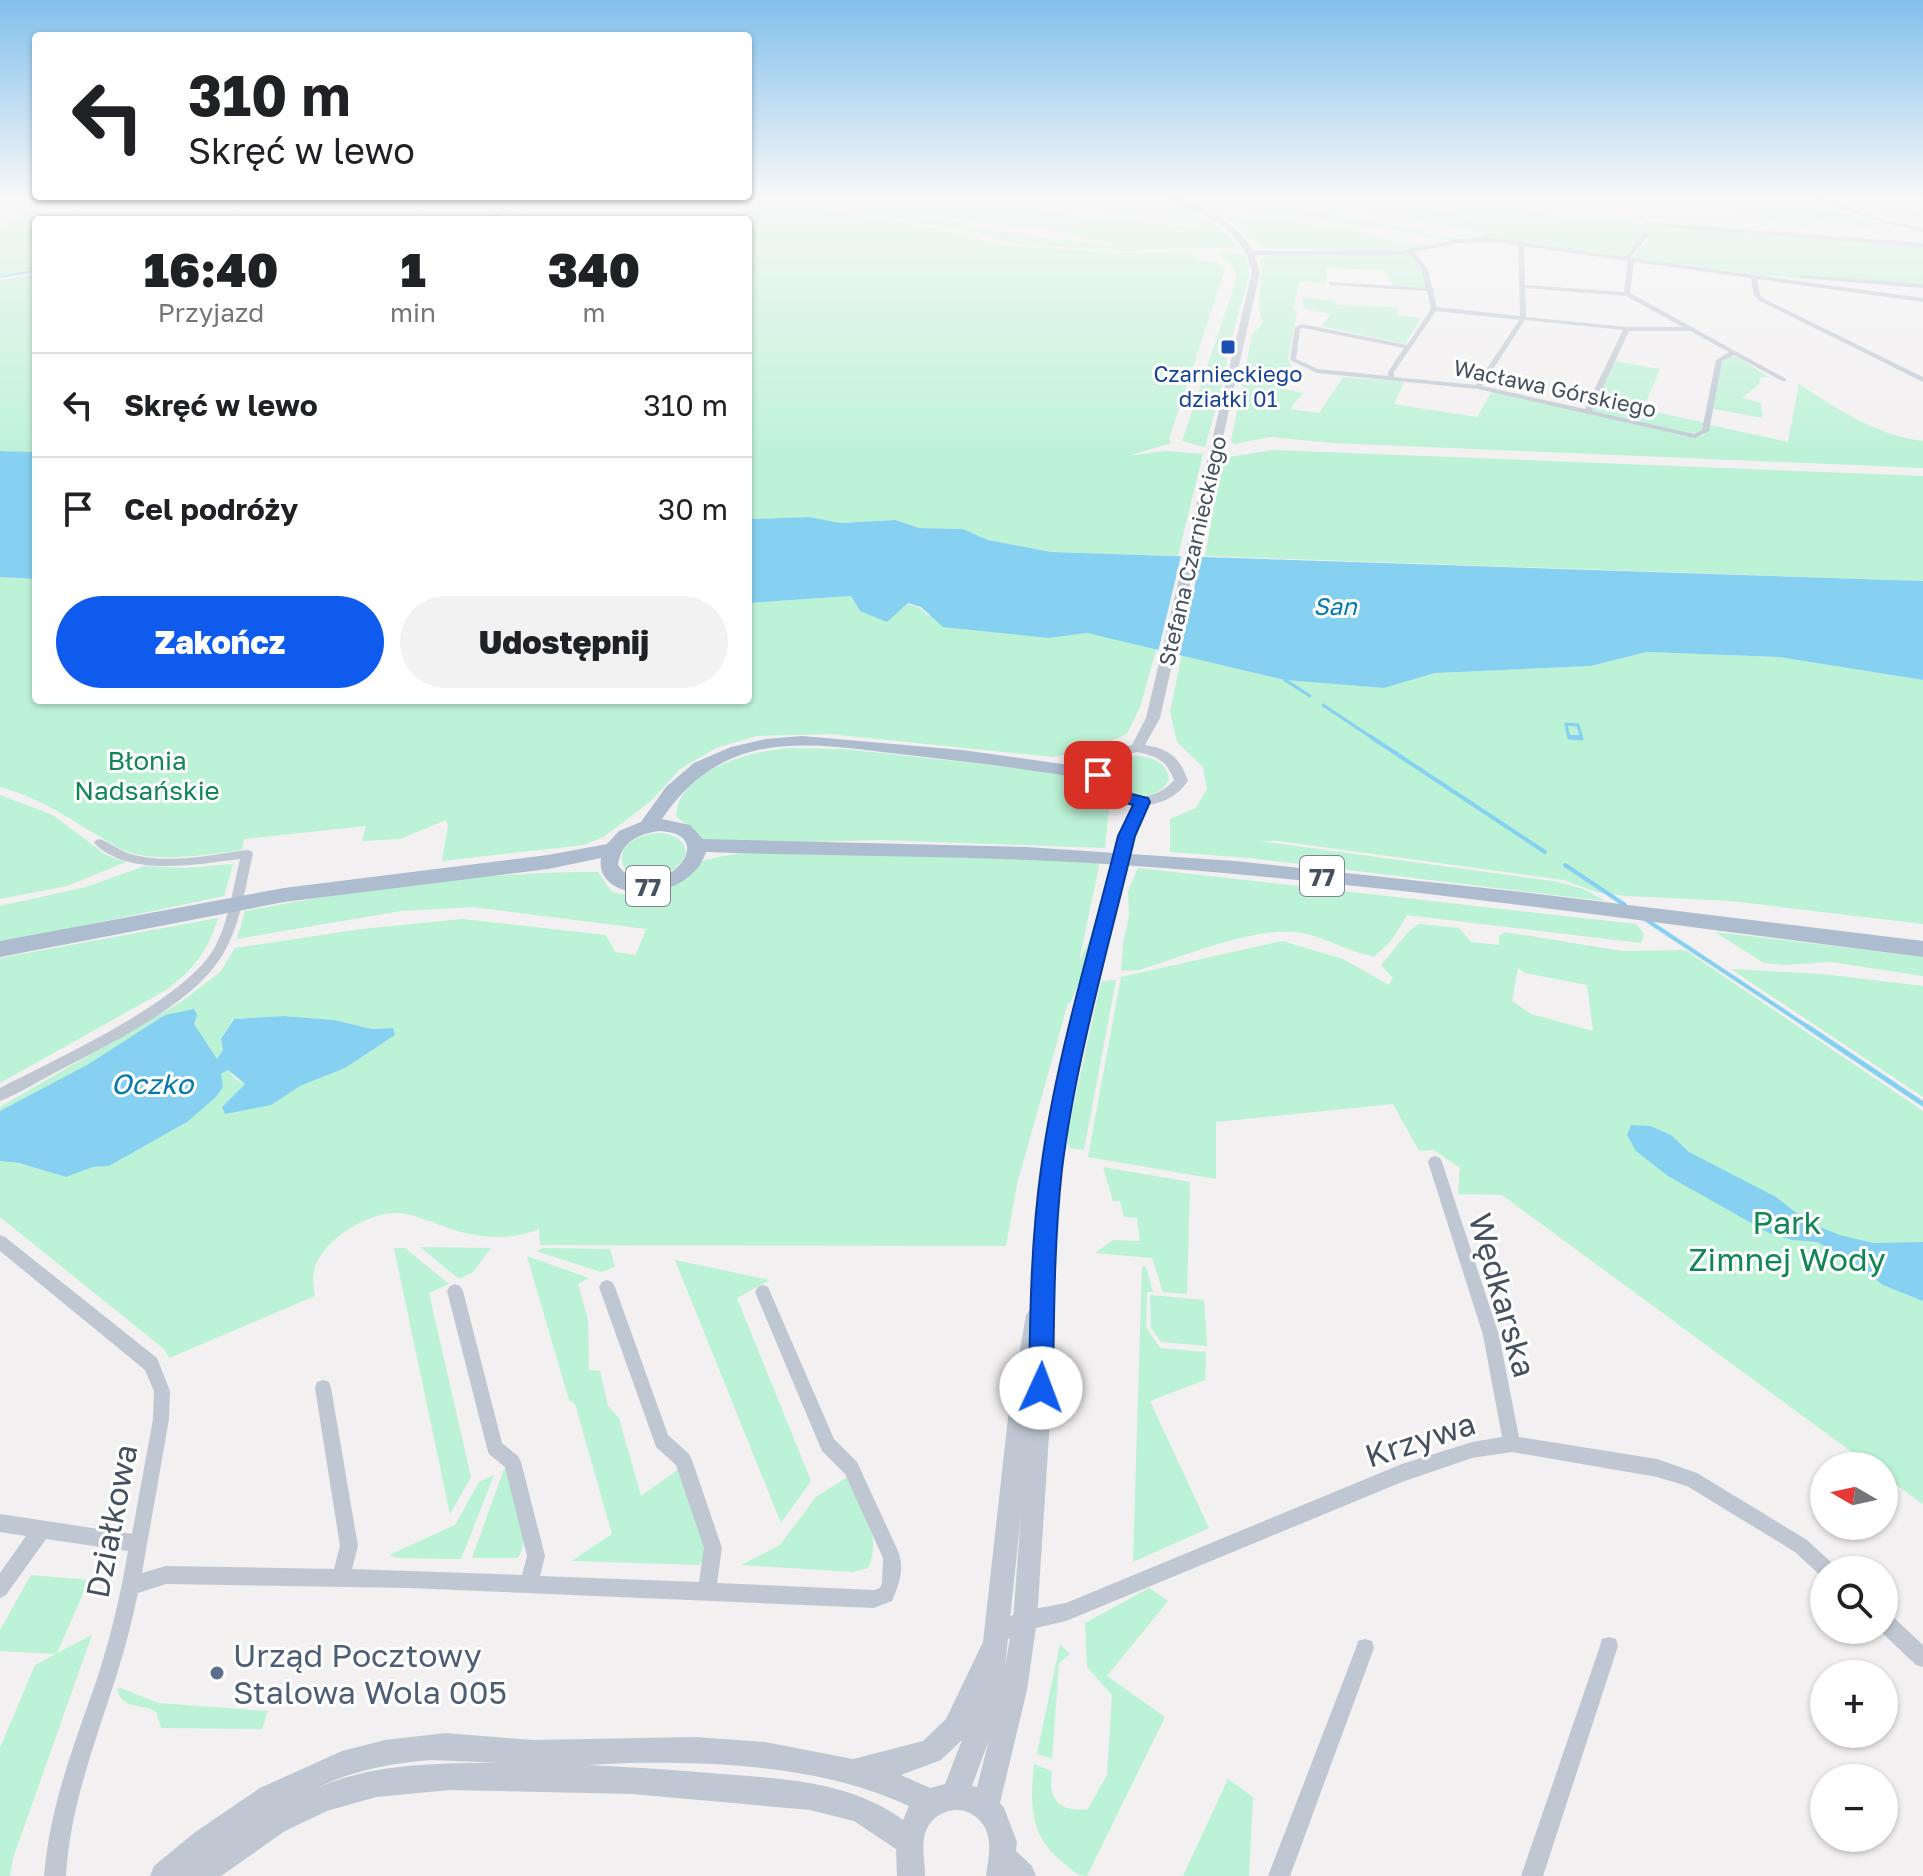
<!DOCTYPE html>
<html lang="pl">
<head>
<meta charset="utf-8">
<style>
  :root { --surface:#fff; --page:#f2f2f2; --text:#202124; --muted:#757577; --line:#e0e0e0; --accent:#0e5bee }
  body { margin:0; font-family:"Golos Text",sans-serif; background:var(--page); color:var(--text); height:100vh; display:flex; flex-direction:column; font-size:30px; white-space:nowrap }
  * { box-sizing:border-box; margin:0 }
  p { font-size:26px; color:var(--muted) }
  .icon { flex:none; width:44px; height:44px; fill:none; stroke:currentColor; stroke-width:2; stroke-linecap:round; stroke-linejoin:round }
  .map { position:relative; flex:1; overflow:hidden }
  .panel { position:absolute; left:32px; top:216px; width:720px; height:488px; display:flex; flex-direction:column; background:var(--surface); border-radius:8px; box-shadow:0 2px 6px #0004 }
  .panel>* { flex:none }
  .banner { position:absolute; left:32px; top:32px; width:720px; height:168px; border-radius:8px; box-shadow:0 2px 6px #0004; background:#fff; color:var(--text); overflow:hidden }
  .needle { width:52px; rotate:279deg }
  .fabs { position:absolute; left:1810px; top:1452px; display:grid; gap:16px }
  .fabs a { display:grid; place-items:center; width:88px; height:88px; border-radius:50%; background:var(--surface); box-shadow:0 2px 6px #0004; font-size:40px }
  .pin { position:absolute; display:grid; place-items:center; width:68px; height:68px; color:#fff; margin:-34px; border-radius:16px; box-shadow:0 4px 12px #0006 }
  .me { position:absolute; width:88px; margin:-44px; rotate:2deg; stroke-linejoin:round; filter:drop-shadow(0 0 6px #0008) }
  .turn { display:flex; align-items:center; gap:28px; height:168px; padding:0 24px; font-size:36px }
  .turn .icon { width:104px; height:104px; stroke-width:2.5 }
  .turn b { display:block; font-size:56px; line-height:68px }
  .eta { display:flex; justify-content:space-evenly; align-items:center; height:136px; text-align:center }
  .eta b { font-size:48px; font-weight:800; line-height:56px }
  .cta { display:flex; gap:16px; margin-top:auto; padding:16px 24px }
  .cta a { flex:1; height:92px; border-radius:48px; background:var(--accent); color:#fff; font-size:32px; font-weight:800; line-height:92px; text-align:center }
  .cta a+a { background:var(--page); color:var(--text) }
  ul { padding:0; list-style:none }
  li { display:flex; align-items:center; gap:24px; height:104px; padding:0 24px; border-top:2px solid var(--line) }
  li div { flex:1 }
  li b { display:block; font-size:30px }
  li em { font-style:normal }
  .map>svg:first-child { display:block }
  .green { fill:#bcf2d6; fill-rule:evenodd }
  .water { fill:#86d1f2 }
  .pier { fill:#f2f0f0 }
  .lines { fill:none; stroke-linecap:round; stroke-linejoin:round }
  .stream-far3 { stroke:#86d1f2; stroke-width:2 }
  .stream-far2 { stroke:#86d1f2; stroke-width:3 }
  .stream-far1 { stroke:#86d1f2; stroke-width:4 }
  .stream { stroke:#86d1f2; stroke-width:5 }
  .minor { fill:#bfc8d2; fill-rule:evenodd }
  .tertiary { fill:#bfc8d2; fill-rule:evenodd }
  .primary { fill:#aebcd0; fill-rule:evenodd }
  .route { fill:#0e5bee; stroke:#093b9b; stroke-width:2 }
  .transit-dot { fill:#1a4fb4; stroke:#fff; stroke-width:3 }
  .service-dot { fill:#5c6f8a; stroke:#fff; stroke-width:3 }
  .labels { text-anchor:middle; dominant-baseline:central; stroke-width:6; stroke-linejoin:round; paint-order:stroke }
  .far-transit-label { font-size:22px; fill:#164399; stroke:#fff }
  .far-street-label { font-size:22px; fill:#46515f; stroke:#fff }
  .far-water-label { font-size:24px; font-style:italic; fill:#047aad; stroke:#fff }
  .shield { fill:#fff; stroke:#7e858f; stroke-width:2 }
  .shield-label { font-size:24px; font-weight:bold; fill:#46515f }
  .park-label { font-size:26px; fill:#118656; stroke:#fff }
  .water-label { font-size:28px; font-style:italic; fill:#047aad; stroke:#fff }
  .near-park-label { font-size:32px; fill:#118656; stroke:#fff }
  .near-street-label { font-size:32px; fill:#46515f; stroke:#fff }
  .near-service-label { font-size:32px; fill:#4e5e75; stroke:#fff; text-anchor:start }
</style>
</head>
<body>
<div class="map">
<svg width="1923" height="1876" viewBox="0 0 1923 1876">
  <rect width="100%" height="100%" fill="#f2f0f0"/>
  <!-- green -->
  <path class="green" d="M0,195L92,196L110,200L66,220H36V271L0,277V230L23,214L12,207L0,206Z
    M783,195L885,198L896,197L880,195H962L1062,214L1199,228L1188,220L978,195H1153L1206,218L1224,231L1238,247L1125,251L1028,245L950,228L772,198ZM915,213L1066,233L1118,246L968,228V224L916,217Z
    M1177,195L1316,211L1461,239L1452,241L1308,217L1201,205Z
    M1297,195H1357L1464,215L1452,227Z
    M1709,195H1724L1877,219L1869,228L1816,219L1807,227L1732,212L1745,201Z
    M1833,195H1880L1886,207L1923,211V217H1898Z
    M123,196H269L228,220H71Z
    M327,196H348L321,219H336L361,196H452L412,218H427L488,196H585L535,211L601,196H730L843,212L948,231L1004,245L1116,253H1189L1199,260L1217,262L1225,270L1169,439L1171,443L1128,456L1165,451L1203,454L1178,556L1051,552L988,540L963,529L919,528L895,520L841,523L809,517L753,519L748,514V220H496L525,211L491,220H285L299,219Z
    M1484,198C1510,204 1536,214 1563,217C1587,220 1628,214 1647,229V225L1923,245V284L1768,276L1632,259L1649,238L1643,236L1625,258L1490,239H1466L1488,234L1457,227Z
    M1217,214L1339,228L1429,247L1382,252L1261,248L1239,227Z
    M1223,252L1246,255L1249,275L1232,337L1226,347L1227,366L1205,447L1182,441L1237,278L1236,271L1218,254Z
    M1278,254H1410L1423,273L1426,288L1392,286L1385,270L1327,268L1326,283L1300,281L1293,307L1297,313L1288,359L1292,367L1276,387L1303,393L1290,409L1319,413L1343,377L1404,382L1394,404L1477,417L1492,391L1686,436H1703L1711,425L1788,442L1799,384C1839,410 1875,435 1923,441V468L1334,443L1270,437L1234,444L1231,441L1252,335L1263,322C1254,304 1265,278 1260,258Z
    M36,274V452L0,451V280Z
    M1302,297L1335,301L1336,305L1398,307L1397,315L1421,318L1405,344L1321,326L1331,314L1304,309Z
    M1728,357H1737L1769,377L1760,378L1759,384L1742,398L1761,403L1763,418L1713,409L1720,365Z
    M1615,361L1660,369L1643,409L1705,423L1701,431L1689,434L1591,411Z
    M1273,450L1923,476V581L1205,556L1223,458Z
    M0,577L36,579V700H748V603L851,596L860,611C881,608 912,595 927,615L1049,638L1086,633L1157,647L1140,707L1127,734L1091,750L1052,757L830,734L757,736L716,748L680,769L652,800L605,836L584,845L442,861L448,825L446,820L400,839L362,841L366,826L244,839L242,850C209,854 151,865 119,848C81,827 46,799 0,787Z
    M1647,652L1779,657L1923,680V924L1731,901L1626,896L1596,892L1564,880L1278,841H1259L1558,882L1583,889L1605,901L1249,858L1170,852V819L1196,808L1207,789L1203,767L1177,742L1170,712L1182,654L1285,680L1384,688L1435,673L1591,666Z
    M793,748L844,749L1072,774L1071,780L1085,784L1109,807L1105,848L880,840L717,844L707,841L676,816C678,769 756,749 793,748Z
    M1137,756C1152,757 1168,763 1169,780C1157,803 1121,798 1110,776L1113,765L1125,758Z
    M0,795L53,815L106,855L126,862L67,886L0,899Z
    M660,833C672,834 684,838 686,852C678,878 644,884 624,868C614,845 640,834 660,833Z
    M766,850L1101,856L1079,962L1090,939L1105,886L1087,965L1070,1003H1068L1017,1184L1006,1246L540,1245L539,1229C508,1242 474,1238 443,1226C428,1221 412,1213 395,1213C365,1213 315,1244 313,1277C313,1283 314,1290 315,1296L169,1358L164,1349L0,1217V1161L19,1163L66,1177L93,1167L109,1166L187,1122L221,1074L228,1070L235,1079L245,1084L222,1107L271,1105L300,1086L345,1068L392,1028L372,1029L334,1020L284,1016L233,1019L221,1039L223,1050L217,1060L193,1024L165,1015L90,1064L0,1111V1107L181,1002L220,972L235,948L362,929L462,919L606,935L615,952L636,955L646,929L473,907L401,911L237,939L245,911C357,890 484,871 598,872L612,892L642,898L663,890C677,858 735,854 766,850Z
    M233,864L224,896L0,943V906L86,887L145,866L185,868Z
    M1138,868L1636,924L1644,934L1641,943L1407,915L1391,941L1374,957C1347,951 1322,935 1296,932C1254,927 1181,957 1139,970L1121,971L1123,943L1129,916L1128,891Z
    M218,918C208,951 193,970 166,990L0,1083V958Z
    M1419,924L1459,928L1471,942L1499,945V936L1505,932L1622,951L1685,950L1923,1111V1504L1884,1476V1466H1871L1502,1195L1458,1194L1460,1168L1434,1150L1419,1151L1393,1104L1216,1122V1179L1088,1157L1121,977L1282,941L1343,959L1389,985L1393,978L1381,965C1392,954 1407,929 1419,924ZM1518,968L1525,973L1587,985L1593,1031L1531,1014L1512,1001Z
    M1715,932L1923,957V976L1831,962L1785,965L1764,963Z
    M1731,969L1822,974L1923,986V1097Z
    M1116,980L1084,1150L1070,1148L1066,1139L1100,986L1102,981Z
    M1103,1167L1190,1182L1187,1294L1163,1292L1152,1258L1095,1253L1113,1240L1140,1241L1137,1218L1124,1217L1120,1201H1113Z
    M420,1247L491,1248L473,1272L459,1279Z
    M394,1248H405L449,1284L429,1293L471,1477L450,1514Z
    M543,1248L610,1249L615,1267L601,1272L536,1251Z
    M527,1256L589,1278L578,1284L588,1320L589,1370L600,1371L608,1406L619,1418L641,1496L680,1468L708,1552L704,1561L699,1565L571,1561L612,1534L575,1404L569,1400Z
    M675,1260L770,1280L737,1298L811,1481L781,1523Z
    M1142,1266L1146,1267L1153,1292H1147L1146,1327L1160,1348L1206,1352L1205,1380L1150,1401L1209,1528L1133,1562Z
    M1150,1295L1204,1300L1207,1346L1161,1342L1151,1328Z
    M509,1467C515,1493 533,1534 518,1558H472L504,1469Z
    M494,1475L461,1559L399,1558L389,1555L455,1525L479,1482Z
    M849,1476C862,1506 883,1537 868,1568L853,1572L741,1565L780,1545L816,1497Z
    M31,1575L89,1580L57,1653L92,1635L13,1858L10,1876H0V1748L35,1665L56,1654L0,1651V1630Z
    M1149,1588L1168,1601L1107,1676L1165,1717L1087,1876C1077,1876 1072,1870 1065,1864C1029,1836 1030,1806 1034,1764L1052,1771C1048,1799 1058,1813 1088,1809L1107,1775L1112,1695L1087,1667L1085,1623Z
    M1060,1644L1070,1654L1059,1663L1052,1759L1037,1754Z
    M121,1688L158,1703L268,1711L262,1729L161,1728L156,1712C141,1702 123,1711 117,1689Z
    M1228,1779L1253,1797L1249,1876H1183Z"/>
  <!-- water -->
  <path class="water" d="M0,451L36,452V579L0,577Z
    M748,514L753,519L809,517L841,523L895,520L919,528L963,529L988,540L1051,552L1923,581V680L1779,657L1647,652L1591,666L1435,673L1384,688L1285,680L1087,633L1049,638L943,627L921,607L908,603L887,622L860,611L851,596L748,603Z
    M194,1009L197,1015L194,1024L217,1059L223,1050L221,1039L234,1019L284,1016L334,1020L372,1029L393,1028L395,1035L345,1068L300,1086L271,1105L225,1114L222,1107L245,1084L228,1070L221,1074L223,1087L216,1097L187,1122L109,1166L93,1167L66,1177L19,1163L0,1161V1111L87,1065L165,1015Z
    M1631,1125L1650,1126L1671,1135L1689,1152L1776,1197L1809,1223L1840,1235L1873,1243L1923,1242V1301L1883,1285L1847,1258L1817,1242L1792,1240L1769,1233L1668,1176L1636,1151L1627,1135Z"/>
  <!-- pier -->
  <path class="pier" d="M1182,552H1202L1179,657L1158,652Z"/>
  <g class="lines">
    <!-- stream-far3 -->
    <path class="stream-far3" d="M501,212L506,203L520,196
      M454,220L499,215
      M0,277L36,271"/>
    <!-- stream-far2 -->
    <path class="stream-far2" d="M1285,680L1310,696
      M1323,705L1374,739
      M1582,739L1569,738L1566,724L1578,725L1582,739"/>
    <!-- stream-far1 -->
    <path class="stream-far1" d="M1371,737L1545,852
      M1569,737H1581
      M1565,865L1625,905
      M1645,919L1811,1029"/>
    <!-- stream -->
    <path class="stream" d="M1808,1027L1923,1104"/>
    <!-- minor -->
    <path class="minor" d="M1803,195H1810L1880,219L1923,228V232L1877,221Z
      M1644,222L1923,243V247L1649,226L1653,230L1630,258L1923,298V302L1757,279L1760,295L1764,299L1923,377V382L1760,301L1754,295L1751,278L1634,262L1630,293L1786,379V381H1782L1734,355L1722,361L1709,431L1695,438L1478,389L1317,373L1290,360L1295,327L1302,324L1407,345L1431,309L1427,291L1330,285L1328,282L1426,288L1422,270L1409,253L1400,255H1251L1248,253L1251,251H1400L1460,239L1490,238L1625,257L1647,230L1641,224ZM1490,242L1518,246L1520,316L1437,307L1433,292L1435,290L1432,288L1428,270L1414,252L1460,243ZM1524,246L1628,261L1624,292L1525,285ZM1525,288L1626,296L1683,327H1627L1526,317ZM1436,311L1519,320L1476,385L1394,377V372ZM1525,320L1623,330L1585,409L1482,386ZM1303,328L1404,348L1388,372V376L1318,369L1296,359L1300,329ZM1629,331H1690L1729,352L1716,360L1702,430L1694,434L1592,411Z
      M1801,275L1923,284V288L1799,278Z
      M100,839C112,844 122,852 134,855C171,864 211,855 247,850L251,851L253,854C245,887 241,924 223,954C194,1004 111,1043 60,1070C40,1080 21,1093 0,1101V1088C56,1059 185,1001 215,947C229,920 233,888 240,859C197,864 129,878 94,843L96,840Z
      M1435,1156L1440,1158L1442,1162L1499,1335L1519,1437L1657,1459L1697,1473L1807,1540L1833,1564L1836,1570H1824V1578L1821,1576L1795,1552L1687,1486L1657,1477L1512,1452L1472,1458L1402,1482L1066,1621L1023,1631L997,1645L990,1643L988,1636C998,1611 1043,1608 1066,1603L1402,1464L1472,1442L1502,1437L1483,1335L1428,1162L1430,1158Z
      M0,1235L5,1237L157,1358L170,1391L169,1419L142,1573L166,1566L334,1569L340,1546L315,1388L317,1382L323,1380L329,1382L331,1388L358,1546L352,1569L522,1575L527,1556L505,1467L489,1454L487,1448L447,1291L450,1286L455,1284L460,1286L463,1291L502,1443L518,1456L521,1462L545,1556L540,1576L699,1582L704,1548L676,1465L656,1447L654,1441L599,1287L602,1282L607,1280L612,1282L615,1287L668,1435L689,1454L692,1460L722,1548L717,1583L874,1590L880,1588L882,1583L883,1558L845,1474L822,1451L755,1292L758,1287L763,1285L768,1287L834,1439L857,1462L898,1551C905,1568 899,1585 892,1601L874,1608L409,1588L166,1584L138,1593C132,1621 125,1649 116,1677C95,1743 70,1806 66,1876H44C50,1804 75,1743 98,1676C111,1635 121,1593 128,1551L46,1539L6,1595L0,1598V1573L26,1536L0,1532V1514L132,1534L153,1419L154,1391L145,1370L0,1251Z
      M1884,1613L1891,1615L1923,1645V1667L1916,1665L1879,1630H1884Z
      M1609,1637L1616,1639L1618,1646L1543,1876H1521L1600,1646L1602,1639Z
      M1365,1639L1372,1641L1374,1648L1290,1876H1268L1356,1648L1358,1641Z"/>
    <!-- tertiary -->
    <path class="tertiary" d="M1162,195C1188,195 1233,222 1248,243C1254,252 1257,262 1260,272L1160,718L1145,745C1170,749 1180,758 1188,781C1177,796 1166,802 1148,805L1133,836L1070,1112L1060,1170L1052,1282L1054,1358L1037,1620L1027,1690L1000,1803L1004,1808L1017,1842L1016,1851L1032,1866L1036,1876H986C988,1860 993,1841 984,1826C968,1799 929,1808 924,1838C922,1850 925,1864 925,1876H897L896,1849L854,1821L810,1810L632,1794L450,1790L376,1797L327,1811L285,1831L221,1876H150L154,1866L194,1833L260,1788L342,1751L385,1740L446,1733L533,1740L695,1737L765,1742L853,1759L923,1741L946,1719L983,1642L1008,1418L1026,1315L1032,1307C1031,1147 1081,990 1119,836L1133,805C1108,800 1093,792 1093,764L1109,750L1132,745L1146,718L1252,272C1240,221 1201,217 1162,195ZM1137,752C1157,756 1167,761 1174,780C1154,805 1107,803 1107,766L1118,756ZM1021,1515L1013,1620L1005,1667ZM962,1740L945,1784L930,1788L901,1775L941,1760ZM989,1740L977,1787L972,1786ZM431,1760L500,1763C438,1763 376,1763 319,1787C354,1770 393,1763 431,1760ZM628,1763C722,1762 822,1766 909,1806L903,1820C850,1781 785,1779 722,1774C677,1770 632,1767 587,1765Z"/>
    <!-- primary -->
    <path class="primary" d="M802,736L962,750L1098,769L1107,775L1098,781C1038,770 977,763 917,756C860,750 790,735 735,757C703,770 681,791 662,819L690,825L703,839L1026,847L1235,861L1530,893L1923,941V957C1661,924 1399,885 1136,866C993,855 850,857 706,852C689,905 594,905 601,858L548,869L284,902L0,957V941L284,888L548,855L607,844L619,831L641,822L666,787L694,763L731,747L766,739ZM659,831C729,834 651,914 618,865C621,842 638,834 659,831Z"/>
  </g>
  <!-- sky -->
  <linearGradient id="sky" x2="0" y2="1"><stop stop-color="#81c0ec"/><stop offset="0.43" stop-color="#f9f8f8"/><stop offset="1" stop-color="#f9f8f8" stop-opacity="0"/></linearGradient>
  <rect width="1923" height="458" fill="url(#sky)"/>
  <!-- route -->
  <path class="route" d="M1098,770L1104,771L1120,791L1148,798L1150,802L1135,836C1109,946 1076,1057 1062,1169C1054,1242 1054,1315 1053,1388L1050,1397L1041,1400L1032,1397L1029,1388C1030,1315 1031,1241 1041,1169C1056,1056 1091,946 1118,836L1133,805C1114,800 1097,795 1090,775Z"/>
  <!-- markers -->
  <rect class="transit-dot" x="1220" y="339" width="16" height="16" rx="4"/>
  <circle class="service-dot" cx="217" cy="1673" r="8"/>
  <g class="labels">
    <!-- far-transit labels -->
    <g class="far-transit-label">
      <text x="1228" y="373">Czarnieckiego<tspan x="1228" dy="25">działki 01</tspan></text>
    </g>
    <!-- far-street labels -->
    <g class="far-street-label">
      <text transform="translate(1555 388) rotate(12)">Wacława Górskiego</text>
      <text transform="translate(1192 551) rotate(-77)">Stefana Czarnieckiego</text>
    </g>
    <!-- far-water labels -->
    <g class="far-water-label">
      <text x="1335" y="605">San</text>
    </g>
    <!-- shield labels -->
    <g class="shield">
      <rect x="1300" y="856" width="44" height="40" rx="6"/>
      <rect x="626" y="866" width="44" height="40" rx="6"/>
    </g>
    <g class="shield-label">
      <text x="1322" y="876">77</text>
      <text x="648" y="886">77</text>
    </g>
    <!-- park labels -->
    <g class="park-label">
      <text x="147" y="760">Błonia<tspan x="147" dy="30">Nadsańskie</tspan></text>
    </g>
    <!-- water labels -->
    <g class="water-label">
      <text x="152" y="1083">Oczko</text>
    </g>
    <!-- near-park labels -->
    <g class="near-park-label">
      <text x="1787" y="1222">Park<tspan x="1787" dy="37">Zimnej Wody</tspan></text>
    </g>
    <!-- near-street labels -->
    <g class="near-street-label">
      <text transform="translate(1503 1295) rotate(74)">Wędkarska</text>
      <text transform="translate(1420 1439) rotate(-18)">Krzywa</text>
      <text transform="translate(111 1521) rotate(-79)">Działkowa</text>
    </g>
    <!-- near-service labels -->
    <g class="near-service-label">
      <text x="233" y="1655">Urząd Pocztowy<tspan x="233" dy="37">Stalowa Wola 005</tspan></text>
    </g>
  </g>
</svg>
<div class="fabs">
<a><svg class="needle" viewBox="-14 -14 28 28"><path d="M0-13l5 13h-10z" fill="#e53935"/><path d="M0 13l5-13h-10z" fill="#757577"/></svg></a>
<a><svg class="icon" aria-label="search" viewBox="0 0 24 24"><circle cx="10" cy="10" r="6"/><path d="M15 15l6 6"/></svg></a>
<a>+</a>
<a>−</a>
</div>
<div class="pin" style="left:1098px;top:775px;background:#d93025"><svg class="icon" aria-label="arrive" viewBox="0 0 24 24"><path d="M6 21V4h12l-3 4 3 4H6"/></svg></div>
<svg class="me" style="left:1041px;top:1388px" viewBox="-20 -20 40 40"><circle r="19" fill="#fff"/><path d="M0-13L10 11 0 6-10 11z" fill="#0e5bee"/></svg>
<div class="banner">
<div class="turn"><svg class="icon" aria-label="left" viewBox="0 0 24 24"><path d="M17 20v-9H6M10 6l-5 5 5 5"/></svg><div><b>310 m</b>Skręć w lewo</div></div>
</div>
<section class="panel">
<div class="eta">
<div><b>16:40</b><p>Przyjazd</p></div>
<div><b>1</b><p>min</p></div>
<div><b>340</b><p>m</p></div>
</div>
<ul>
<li><svg class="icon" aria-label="left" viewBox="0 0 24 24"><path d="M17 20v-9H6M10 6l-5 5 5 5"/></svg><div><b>Skręć w lewo</b></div><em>310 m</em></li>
<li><svg class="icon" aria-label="arrive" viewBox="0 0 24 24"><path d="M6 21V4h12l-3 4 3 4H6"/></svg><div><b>Cel podróży</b></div><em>30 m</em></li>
</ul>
<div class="cta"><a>Zakończ</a><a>Udostępnij</a></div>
</section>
</div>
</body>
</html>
